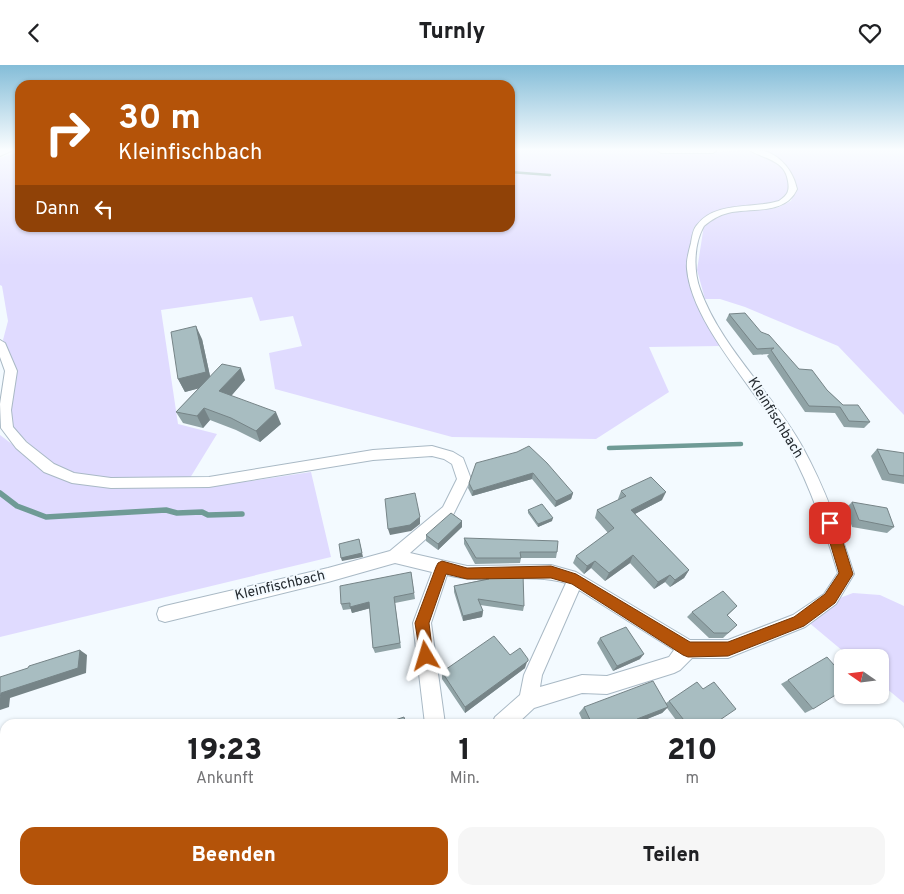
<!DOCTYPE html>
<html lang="de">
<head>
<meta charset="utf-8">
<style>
  :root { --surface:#fff; --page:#f6f6f6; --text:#202124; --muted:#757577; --accent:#b45309 }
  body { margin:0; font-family:Overpass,sans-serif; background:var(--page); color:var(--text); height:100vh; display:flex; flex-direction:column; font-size:19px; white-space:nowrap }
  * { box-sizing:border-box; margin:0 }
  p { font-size:16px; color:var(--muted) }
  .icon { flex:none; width:28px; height:28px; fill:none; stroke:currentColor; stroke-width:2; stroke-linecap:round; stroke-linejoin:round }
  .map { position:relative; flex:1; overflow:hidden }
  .drawer { position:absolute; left:0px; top:654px; width:905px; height:176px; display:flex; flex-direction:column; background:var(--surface); border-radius:15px 15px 0 0; box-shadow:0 1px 4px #0004 }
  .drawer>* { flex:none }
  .guide { position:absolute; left:15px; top:15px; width:500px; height:152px; border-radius:15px; box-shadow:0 1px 4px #0004; background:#b45309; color:#fff; overflow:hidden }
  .needle { width:32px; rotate:284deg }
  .controls { position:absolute; left:834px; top:584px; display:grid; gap:10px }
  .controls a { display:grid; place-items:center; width:55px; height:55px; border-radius:10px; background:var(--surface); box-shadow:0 1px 4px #0004; font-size:25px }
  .pin { position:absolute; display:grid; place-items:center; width:42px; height:42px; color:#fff; margin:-21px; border-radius:10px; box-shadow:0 2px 8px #0006 }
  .me { position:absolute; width:55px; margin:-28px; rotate:353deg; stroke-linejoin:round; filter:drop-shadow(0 0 4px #0008) }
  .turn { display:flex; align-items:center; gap:18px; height:105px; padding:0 20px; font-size:22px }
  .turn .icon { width:65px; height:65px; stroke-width:2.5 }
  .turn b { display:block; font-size:35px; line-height:42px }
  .then { display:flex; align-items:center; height:48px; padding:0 20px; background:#0003; gap:10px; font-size:19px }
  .eta { display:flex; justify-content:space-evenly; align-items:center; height:85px; text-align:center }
  .eta b { font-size:30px; font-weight:800; line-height:35px }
  .action { display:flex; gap:10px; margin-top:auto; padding:10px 20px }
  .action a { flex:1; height:58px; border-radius:15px; background:var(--accent); color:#fff; font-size:20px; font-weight:800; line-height:58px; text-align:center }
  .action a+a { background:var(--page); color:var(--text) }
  header { display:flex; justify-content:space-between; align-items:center; height:65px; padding:0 20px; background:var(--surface); font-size:22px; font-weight:800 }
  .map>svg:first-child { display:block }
  .green { fill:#e0dbff }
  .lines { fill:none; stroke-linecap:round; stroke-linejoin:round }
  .stream-far2 { stroke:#6f9b96; stroke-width:2.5 }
  .stream-far1 { stroke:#6f9b96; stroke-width:4.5 }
  .stream { stroke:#6f9b96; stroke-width:5.5 }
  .street-casing { stroke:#a9b9c5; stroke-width:2 }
  .secondary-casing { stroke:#a9b9c5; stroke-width:2 }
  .street { fill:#fff; fill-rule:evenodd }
  .secondary { fill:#fff; fill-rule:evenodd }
  .wall { fill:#90a3a6 }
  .shaded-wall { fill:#768487 }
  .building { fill:#a8bdc1; stroke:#768487 }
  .route { fill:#b45309; stroke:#753606 }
  .labels { text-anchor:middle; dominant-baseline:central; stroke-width:4; stroke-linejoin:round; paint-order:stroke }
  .street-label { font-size:14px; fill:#252b30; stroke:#f3faff }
</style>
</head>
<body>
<header><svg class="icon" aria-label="back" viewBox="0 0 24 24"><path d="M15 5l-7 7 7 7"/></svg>Turnly<svg class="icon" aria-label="heart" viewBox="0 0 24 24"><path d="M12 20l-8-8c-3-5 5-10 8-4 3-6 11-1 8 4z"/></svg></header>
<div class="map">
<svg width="904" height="829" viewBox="0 0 904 829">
  <rect width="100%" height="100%" fill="#f3faff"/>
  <!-- green -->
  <path class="green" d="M510,85H649L695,88L748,85L774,94L789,110L791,125L784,135L772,141L723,145L705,153L694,162C692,175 688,188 688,201C686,230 706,257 720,281L649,282L669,327L596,374L452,372L275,324L269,288L302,281L293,251L260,256L252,232L161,245L178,359L217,369L190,413C157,413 93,420 64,406C44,395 26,375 9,359L15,301L3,275L8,256L2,221L0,220V93L20,86V162H510Z
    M759,85H904V350L838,281L745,242L720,234H705L697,205L704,160L728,147L777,143L791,136C802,108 783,94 759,85Z
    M0,370L41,401L136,422H184L244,417L311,407L331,492L0,572Z
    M853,528L880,530L904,541V638L880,618V592H850L807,556L837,534Z
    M223,825H456V829H215Z"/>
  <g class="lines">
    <!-- stream-far2 -->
    <path class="stream-far2" d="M510,107L550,110"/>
    <!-- stream-far1 -->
    <path class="stream-far1" d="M609,383L741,379"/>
    <!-- stream -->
    <path class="stream" d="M0,428L17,441L46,452L166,445L177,448L202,447L208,450L242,449"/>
    <defs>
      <path id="street" d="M749,85C773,82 792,101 797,124C785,151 751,142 728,148C719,150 711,155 704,161C694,178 693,205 700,224C721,283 773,328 803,383C825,423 840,465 854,509L836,539L805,562L728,593H692L680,605L674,608L607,629L582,628L534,643L517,659H492L495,652L520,630L524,610L566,518C528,507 486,520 447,510L431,558L445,659H425L413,558L432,507L395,498L328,517L165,557L159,555L157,549L159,543L165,541L328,503L390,486L443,442L457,414L452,399L444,394L432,391L373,395L209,422L111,423L72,418L44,407L16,383L1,363L0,339L5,306L0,292V275L5,278L17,306L11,345L13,362L26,377L54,399L74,408L111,413L209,412L373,385L432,381L453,387L463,393L471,414L453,450L410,488L467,501L551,500L576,507L690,575H728L793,550L824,529L838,508C825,465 811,423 790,384C763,331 692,262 687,204C686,195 689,186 691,178C692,172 693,164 697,160C715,136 753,144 779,136C787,130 790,127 788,116C785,95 764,94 749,85ZM579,525L674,585L669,592L607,611L582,610L540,622L542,610Z
        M173,825H202L200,829H171Z"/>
      <path id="secondary" d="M0,85H13L0,91Z
        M657,85H717L713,88H661Z"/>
    </defs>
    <!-- street casing -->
    <use href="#street" class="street-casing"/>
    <!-- secondary casing -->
    <use href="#secondary" class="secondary-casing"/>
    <!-- street -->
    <use href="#street" class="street"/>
    <!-- secondary -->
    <use href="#secondary" class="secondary"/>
  </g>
  <!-- wall -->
  <path class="wall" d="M729,249L761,267L799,304L827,325L843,340L870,357L864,363L844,362L835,348L805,347L767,291L769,289L753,290L726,255Z
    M202,274L210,311L245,315L231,331L281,359L260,377L236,365L210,355L203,363L183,358L176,347L199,323L185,327L178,314Z
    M877,384L904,389V419L882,415L871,391Z
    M517,387L573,428L571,434L555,442L532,414L472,431L468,423L469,418Z
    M621,426L662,435L635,449L689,505L684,513L670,522L665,517L654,524L630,498L605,516L591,503L584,509L573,498L576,491L608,468L595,453L597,445L619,435L618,434Z
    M852,437L894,462L887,468L852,462L846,443Z
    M528,445L552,456L538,462L528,448Z
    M462,456V462L438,485L426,476V470Z
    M464,473L557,487L556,493H521L520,498L475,499L464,479Z
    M411,507L415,534L395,538L401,583L375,588L373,583L370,543L352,548L351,544L343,545L341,539Z
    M486,510L524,541L523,546L480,540L483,546L482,552L463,556L454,527V521L486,514Z
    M737,541L727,551L737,560L723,573H709L687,552L692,547Z
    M600,573L640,594L613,606L597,578Z
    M510,590L525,603L465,648L442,614V607Z
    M788,615L813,644L805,648L781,619Z
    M669,636L714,659H679L667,643L662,648L639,657L640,659H584L579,648L584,642L666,638Z"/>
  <!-- shaded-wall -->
  <path class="shaded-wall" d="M196,261L202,274L212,320L185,327L178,314Z
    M241,303L245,315L225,338L219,326Z
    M204,343L210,355L203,363L197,351Z
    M276,347L281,359L260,377L256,366Z
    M533,408L532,414L472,431L473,426Z
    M666,427L662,435L627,453L631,445Z
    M573,428L571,434L555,442L556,436Z
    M420,452V459L411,466L390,470L388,464Z
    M553,453L552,456L538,462V459Z
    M462,456V462L438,485V479Z
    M359,474L363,492L342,496L341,493Z
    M633,490L630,498L605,516L609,508Z
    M595,496L591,503L584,509L587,501Z
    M689,505L684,513L670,522L675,515Z
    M670,510L665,517L654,524L658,517Z
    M369,537L371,543L352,548L350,542Z
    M483,546L482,552L463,556V551Z
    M80,585L87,590L86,608L10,633L9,642L0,645V633L1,628Z
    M644,589L640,594L613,606L617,601Z
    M528,594L525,603L465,648V642Z
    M668,642L662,648L635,659L637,654Z
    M51,825H61V828L49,829Z"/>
  <!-- building -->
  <path class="building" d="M745,248L761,267L769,270L799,304L812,305L827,325L843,340H858L870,357L849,356L840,342L809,341L771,285L774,283L757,284L729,249Z
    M196,261L206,307L178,314L171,267Z
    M222,299L241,303L219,326L276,347L256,366L231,353L204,343L197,351L176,347Z
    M529,381L547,398L573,428L556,436L533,408L473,426L469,418L476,398L517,387Z
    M877,384L904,388V411L889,409Z
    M651,412L666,427L631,445L689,505L675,515L670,510L658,517L633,490L609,508L595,496L587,501L576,491L614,463L597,445L626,431L621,426Z
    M415,428L420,452L410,460L388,464L385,434Z
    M852,437L887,443L894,462L859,455Z
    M542,439L553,453L538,459L528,445Z
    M451,448L462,456L438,479L426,470Z
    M464,473L558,476L557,487H520L521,493H476Z
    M359,474L362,488L341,493L339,479Z
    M411,507L414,528L394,532L400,578L373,583L369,537L350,542V538L341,539L340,521Z
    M523,509L524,541L478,534L483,546L463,551L454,521L489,514L486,510Z
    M723,526L737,541L727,550L737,560L728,568H714L692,547Z
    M626,562L644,589L617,601L600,573Z
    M494,571L510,590L520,583L528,594V596L465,642L442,607Z
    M80,585L78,603L1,628L0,633V612L28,603L29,601Z
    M827,592L842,609V626L813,644L788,615Z
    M653,616L668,642L637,654L640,659H592L584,642Z
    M697,617L703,624L714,617L736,644L714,659H687L669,636Z
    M404,652L406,659H383Z
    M5,808V825H51V828L49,829H0V811Z"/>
  <!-- sky -->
  <linearGradient id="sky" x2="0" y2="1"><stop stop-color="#84bdd8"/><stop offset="0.42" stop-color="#fafdff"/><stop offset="1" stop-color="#fafdff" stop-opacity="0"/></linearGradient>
  <rect width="904" height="201" fill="url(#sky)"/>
  <!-- route -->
  <path class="route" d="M830,453L835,455L837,458L853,509L835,538L804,561L728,591L688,592L683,590L572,519L551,513L467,514L446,509L429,558L433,591L431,596L426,598L421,596L415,558L436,502L438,498L442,496L467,503L551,501L576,509L690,577H728L794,552L825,529L839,508L824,458L826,455Z"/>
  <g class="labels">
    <!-- street labels -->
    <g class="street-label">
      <text transform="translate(775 353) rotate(58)">Kleinfischbach</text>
      <text transform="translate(280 521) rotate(-13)">Kleinfischbach</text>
    </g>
  </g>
</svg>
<div class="controls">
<a><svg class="needle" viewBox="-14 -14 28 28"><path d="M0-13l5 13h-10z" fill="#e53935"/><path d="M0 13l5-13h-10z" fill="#757577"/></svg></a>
</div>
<div class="pin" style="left:830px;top:458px;background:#d93025"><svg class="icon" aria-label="arrive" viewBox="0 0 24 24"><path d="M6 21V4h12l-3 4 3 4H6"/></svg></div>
<svg class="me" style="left:426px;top:591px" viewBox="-20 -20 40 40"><path d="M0-17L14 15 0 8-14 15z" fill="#b45309" stroke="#fff" stroke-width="4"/></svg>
<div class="guide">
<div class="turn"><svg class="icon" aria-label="right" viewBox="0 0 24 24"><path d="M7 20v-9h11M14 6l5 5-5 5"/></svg><div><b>30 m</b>Kleinfischbach</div></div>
<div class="then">Dann<svg class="icon" aria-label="left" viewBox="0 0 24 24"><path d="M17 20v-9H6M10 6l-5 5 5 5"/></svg></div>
</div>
<section class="drawer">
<div class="eta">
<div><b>19:23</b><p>Ankunft</p></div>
<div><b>1</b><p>Min.</p></div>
<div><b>210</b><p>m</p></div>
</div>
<div class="action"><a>Beenden</a><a>Teilen</a></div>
</section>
</div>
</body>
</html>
